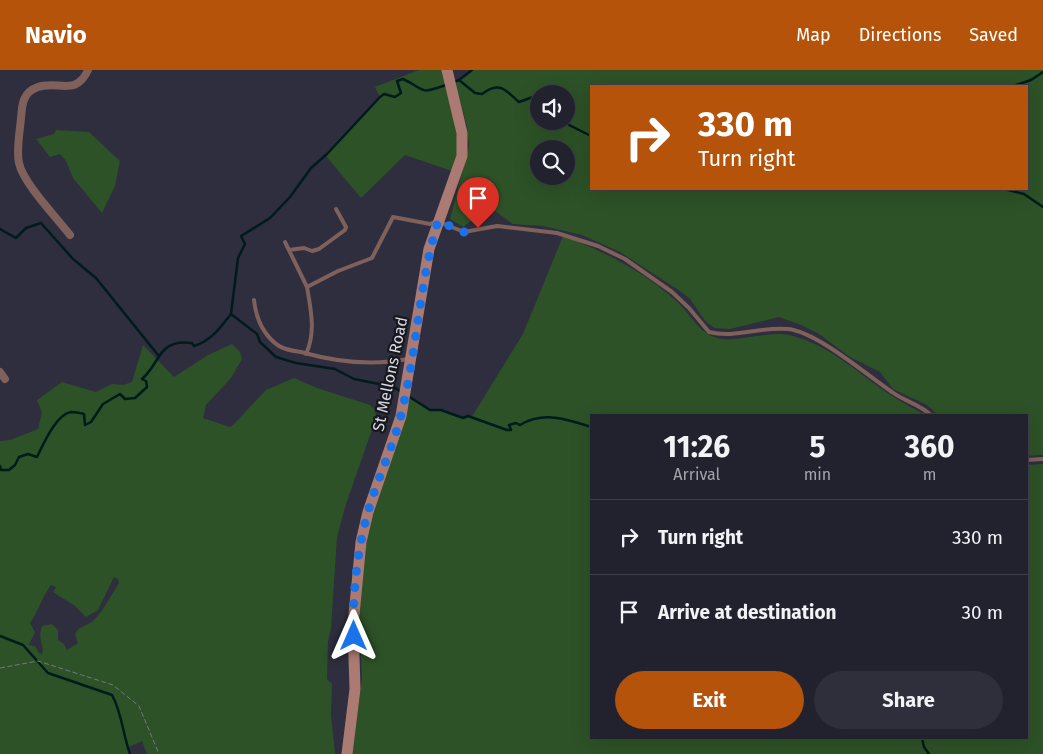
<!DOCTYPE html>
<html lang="en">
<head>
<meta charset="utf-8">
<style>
  :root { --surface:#22222e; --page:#2e2f3a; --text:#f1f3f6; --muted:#a2a4aa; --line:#3f3f4a; --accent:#b45309 }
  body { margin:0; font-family:"Fira Sans",sans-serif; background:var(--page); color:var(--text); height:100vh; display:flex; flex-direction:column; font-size:19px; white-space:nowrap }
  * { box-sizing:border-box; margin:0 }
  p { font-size:16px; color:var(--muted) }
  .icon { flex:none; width:28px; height:28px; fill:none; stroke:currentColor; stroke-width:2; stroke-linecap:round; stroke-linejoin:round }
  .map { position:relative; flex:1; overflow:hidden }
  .side { position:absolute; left:590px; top:344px; width:438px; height:325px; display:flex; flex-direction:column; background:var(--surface); border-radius:0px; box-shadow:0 5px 20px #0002,0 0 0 1px var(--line) }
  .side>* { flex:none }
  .top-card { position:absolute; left:590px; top:15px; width:438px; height:105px; border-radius:0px; box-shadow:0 5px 20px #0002,0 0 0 1px var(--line); background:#b45309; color:#fff; overflow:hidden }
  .buttons { position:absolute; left:530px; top:15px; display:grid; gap:10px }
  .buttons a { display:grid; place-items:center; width:45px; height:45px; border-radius:50%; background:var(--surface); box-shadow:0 5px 20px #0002,0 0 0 1px var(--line); font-size:25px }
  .pin { position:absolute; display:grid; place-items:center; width:42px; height:42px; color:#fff; margin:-51px -21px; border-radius:50% 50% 50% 0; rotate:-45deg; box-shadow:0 0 5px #0007 }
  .pin .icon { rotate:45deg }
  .me { position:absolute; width:55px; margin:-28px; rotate:0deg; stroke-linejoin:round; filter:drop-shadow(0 0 4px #0008) }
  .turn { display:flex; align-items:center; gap:18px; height:105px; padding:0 25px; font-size:22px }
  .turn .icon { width:65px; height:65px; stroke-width:2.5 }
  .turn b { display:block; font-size:35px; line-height:42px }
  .eta { display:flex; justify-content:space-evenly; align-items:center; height:85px; text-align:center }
  .eta b { font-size:30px; font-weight:700; line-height:35px }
  .action { display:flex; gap:10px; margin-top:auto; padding:10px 25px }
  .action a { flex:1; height:58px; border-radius:30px; background:var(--accent); color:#fff; font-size:20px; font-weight:700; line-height:58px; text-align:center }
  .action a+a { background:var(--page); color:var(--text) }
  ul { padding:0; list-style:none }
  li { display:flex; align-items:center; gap:15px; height:75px; padding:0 25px; border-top:1px solid var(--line) }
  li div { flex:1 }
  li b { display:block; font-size:19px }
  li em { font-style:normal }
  header { display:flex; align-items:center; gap:30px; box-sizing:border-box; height:70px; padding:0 25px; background:var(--accent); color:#fff }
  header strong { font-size:24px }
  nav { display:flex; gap:28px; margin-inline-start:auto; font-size:18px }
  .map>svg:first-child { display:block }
  .green { fill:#2d5227; fill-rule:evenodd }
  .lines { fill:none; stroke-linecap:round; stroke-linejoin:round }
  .stream { stroke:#001b1c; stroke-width:2.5 }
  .path { stroke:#757583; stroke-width:1; stroke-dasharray:5 2.5; stroke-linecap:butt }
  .service { stroke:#7f605b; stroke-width:4 }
  .minor { stroke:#7f605b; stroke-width:8 }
  .secondary { stroke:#ab7a72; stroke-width:11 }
  .route { stroke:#1a73e8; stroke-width:9; stroke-dasharray:0 16.2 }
  .labels { text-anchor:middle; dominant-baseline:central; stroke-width:4.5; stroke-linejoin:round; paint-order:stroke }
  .street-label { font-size:16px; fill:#d9d9e4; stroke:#17171e }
</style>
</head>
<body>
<header>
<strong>Navio</strong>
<nav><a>Map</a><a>Directions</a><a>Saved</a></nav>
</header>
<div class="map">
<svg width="1043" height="684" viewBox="0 0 1043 684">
  <rect width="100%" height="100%" fill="#2e2e3e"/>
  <!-- green -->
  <path class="green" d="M419,0H443L452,33L459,81L452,101L405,85L361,128L326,86L380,27L375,17Z
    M472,0H1043V385L1026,386V345H938L927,335L893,319L880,302L850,287L819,264L801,255L779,247L730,259L715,258L706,252L690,229L680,221L620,182L582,165L543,156L513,154L492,139H472V150L463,157L450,149L469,76L467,57L455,12ZM591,16H1026V119H591ZM539,24H566V51H539ZM539,79H566V106H539Z
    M56,60L89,62L120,91L115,116L102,143L73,108L66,91L60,84L50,87L36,69L54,64Z
    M563,166C603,181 641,200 674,229C689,241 695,259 714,267C731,275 768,260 789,265C833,275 864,310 902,332C910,337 917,340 925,345H591V668H1026V395L1043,394V684H352L362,609L359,538L368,458L410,327L430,340H441L463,348L468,346L471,348L523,264Z
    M232,274L240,282L242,289L231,308L206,335L203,348L230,357L233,355L266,320L294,308L317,318L370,335L375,340L376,348L346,434L337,467L331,559L328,571L327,609L332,614L331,645L335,684H147L142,671L129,677L130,684H0V371L10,370L38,359L42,343L37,330L62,312L96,322L112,314L123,315L132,312L143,275L174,307L208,285ZM114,507L118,509L119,513C111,525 104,540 94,550C88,556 80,555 75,564L78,573L67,580L64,574L58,570V560L52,554L42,556C37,570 45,576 42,584L39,583L35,576L29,575L35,562L30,553C39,540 42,527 51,515L56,517L53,522L75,536L86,547L98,540Z"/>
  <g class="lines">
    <!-- stream -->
    <path class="stream" d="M459,10L472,0
      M454,12L459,10L475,23L482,24C500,10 506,21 519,32L533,27L539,29
      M1013,16L1031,10L1043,2
      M566,48L569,55L591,66
      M1004,119L1024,124L1043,137
      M0,159L16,168L26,158L41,153L73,189L96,208L158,285
      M231,244L238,188L245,174L241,166L270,148L290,127L311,98L327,84L380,27L384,24L395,27L401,23L397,11L403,9C427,20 417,25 446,15
      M408,326L430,340H441L463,348L468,346L507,360H511L509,355L516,353L520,355C543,341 567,349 591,357
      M0,396L1,400H9L15,395L19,387L28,384L37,387C43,375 56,344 71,342C75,342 80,343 84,344L85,355L91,352L103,334L120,324L125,329L135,328L147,317L146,311L142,309C160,294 158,268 192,273L194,276C211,271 220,258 231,244L257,264L260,272L276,287L296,293L335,299L354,309L394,317L401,322
      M0,566L23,575L48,603L112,625C122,643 123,665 130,684
      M922,668L924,677L929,684"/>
    <!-- path -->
    <path class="path" d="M0,598L38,591L113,615L139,636L159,684"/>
    <!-- service -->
    <path class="service" d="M285,172L307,217
      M289,180L304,178L312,181L319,179L345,160L346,157L336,139
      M254,230C256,248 263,265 279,276C285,280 294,281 301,282C336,292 372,296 408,289
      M306,284C316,263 311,240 307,217L338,201L372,188L393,147L430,154L437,151L464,162L497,156L557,163L598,176L625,189L672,222L689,238L709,262C735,269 761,256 788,259C817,262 867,305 892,322C904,331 919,334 931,345
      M1026,390L1043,389"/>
    <!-- minor -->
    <path class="minor" d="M70,165C57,148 23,113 19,93C16,80 20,61 21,48C22,34 23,22 38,17C58,10 76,27 88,0
      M0,302L5,309"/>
    <!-- secondary -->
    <path class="secondary" d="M347,684L355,619L353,555L361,472L368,442L401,346L429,179L462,86V63L447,0"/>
  </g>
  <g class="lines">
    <!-- route -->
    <path class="route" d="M354,566C352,526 357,481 368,442C377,409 393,378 401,345C417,281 419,214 438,151L464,162L478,158"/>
  </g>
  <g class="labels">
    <!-- street labels -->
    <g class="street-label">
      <text transform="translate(390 304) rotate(-78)">St Mellons Road</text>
    </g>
  </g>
</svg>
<div class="buttons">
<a><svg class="icon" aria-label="sound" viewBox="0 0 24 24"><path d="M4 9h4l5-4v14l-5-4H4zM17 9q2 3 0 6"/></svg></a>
<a><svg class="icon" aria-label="search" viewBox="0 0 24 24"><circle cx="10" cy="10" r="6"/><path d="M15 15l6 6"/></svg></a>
</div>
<div class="pin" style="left:478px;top:158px;background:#d93025"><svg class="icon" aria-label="arrive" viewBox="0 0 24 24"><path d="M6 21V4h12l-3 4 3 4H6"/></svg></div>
<svg class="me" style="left:354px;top:566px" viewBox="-20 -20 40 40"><path d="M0-17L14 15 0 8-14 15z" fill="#1a73e8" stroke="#fff" stroke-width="4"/></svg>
<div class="top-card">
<div class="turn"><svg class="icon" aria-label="right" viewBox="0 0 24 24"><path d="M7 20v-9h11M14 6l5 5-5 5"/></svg><div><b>330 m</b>Turn right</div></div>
</div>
<section class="side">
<div class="eta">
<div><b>11:26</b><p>Arrival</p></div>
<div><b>5</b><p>min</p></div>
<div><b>360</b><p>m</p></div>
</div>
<ul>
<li><svg class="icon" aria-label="right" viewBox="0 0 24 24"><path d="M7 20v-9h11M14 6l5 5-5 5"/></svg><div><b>Turn right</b></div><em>330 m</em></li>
<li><svg class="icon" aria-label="arrive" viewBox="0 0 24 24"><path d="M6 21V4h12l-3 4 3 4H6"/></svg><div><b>Arrive at destination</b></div><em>30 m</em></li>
</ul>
<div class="action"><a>Exit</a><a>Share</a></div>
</section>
</div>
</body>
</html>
